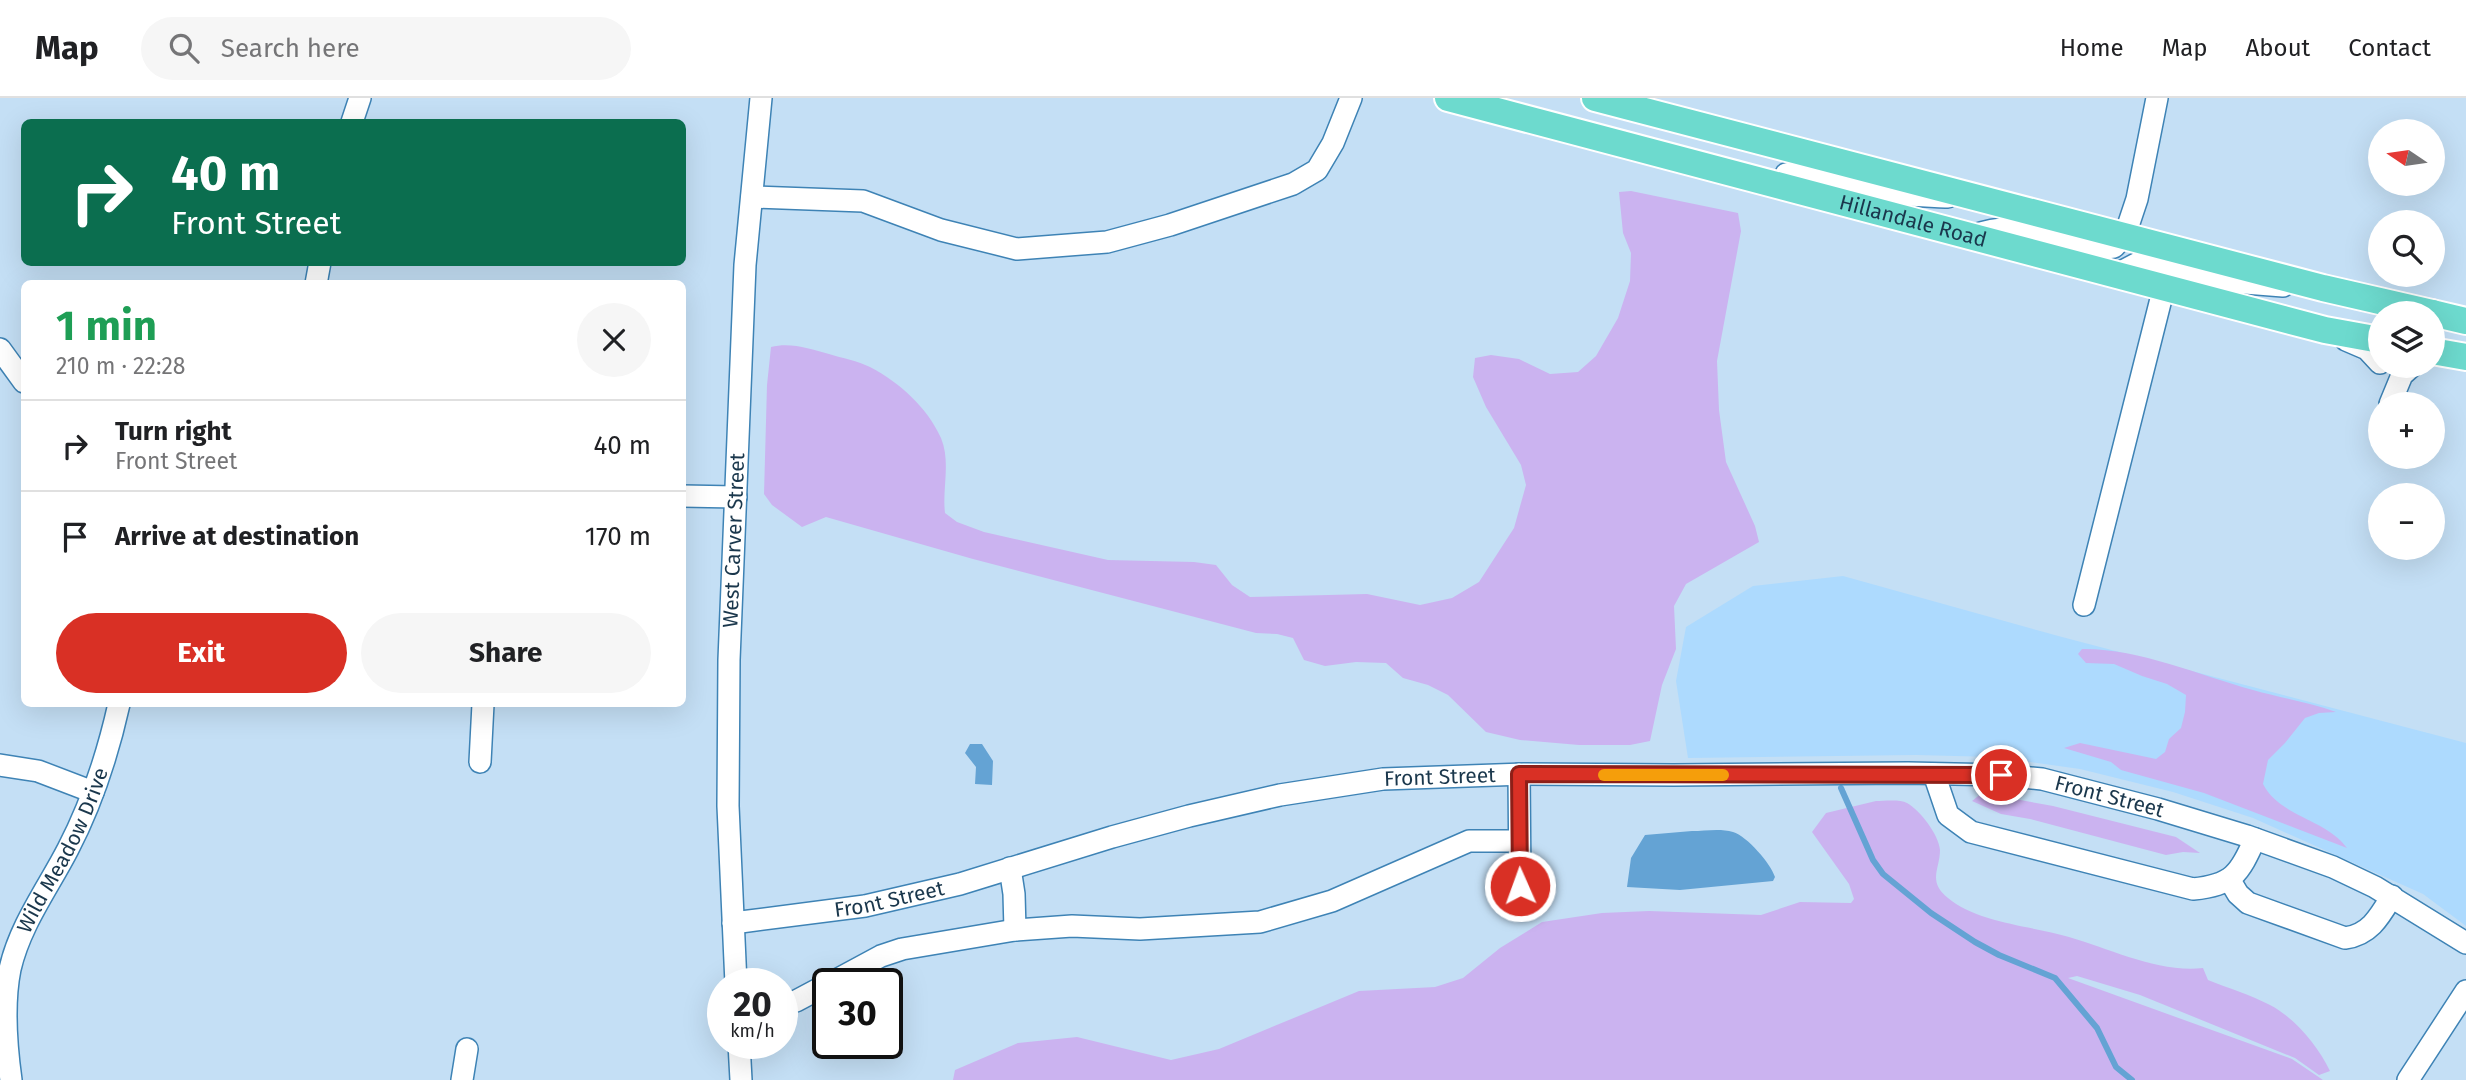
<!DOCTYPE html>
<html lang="en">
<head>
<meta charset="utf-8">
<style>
  :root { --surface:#fff; --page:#f6f6f6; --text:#202124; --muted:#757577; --line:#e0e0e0; --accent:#d93025 }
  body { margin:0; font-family:"Fira Sans",sans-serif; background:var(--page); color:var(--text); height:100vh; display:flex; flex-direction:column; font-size:26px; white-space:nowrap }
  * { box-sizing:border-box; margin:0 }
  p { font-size:23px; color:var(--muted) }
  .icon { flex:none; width:38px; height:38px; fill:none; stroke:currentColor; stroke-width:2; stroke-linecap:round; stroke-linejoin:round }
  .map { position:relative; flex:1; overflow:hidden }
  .drawer { position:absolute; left:21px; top:182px; width:665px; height:427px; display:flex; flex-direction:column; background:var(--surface); border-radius:10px; box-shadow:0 7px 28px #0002 }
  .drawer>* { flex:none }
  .hud { position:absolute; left:21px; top:21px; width:665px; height:147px; border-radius:10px; box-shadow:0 7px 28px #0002; background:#0b6e4f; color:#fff; overflow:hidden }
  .needle { width:46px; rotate:283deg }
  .fabs { position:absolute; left:2368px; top:21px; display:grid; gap:14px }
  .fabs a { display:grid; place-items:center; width:77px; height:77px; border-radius:50%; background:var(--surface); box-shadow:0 7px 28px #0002; font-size:35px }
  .speed { position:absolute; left:707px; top:870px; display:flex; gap:14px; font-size:35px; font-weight:700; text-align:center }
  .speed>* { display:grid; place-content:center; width:91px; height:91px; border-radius:50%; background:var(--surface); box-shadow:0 7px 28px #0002; line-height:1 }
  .speed small { font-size:18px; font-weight:400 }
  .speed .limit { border:4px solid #111; border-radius:10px; background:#fff; color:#111 }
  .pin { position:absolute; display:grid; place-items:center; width:60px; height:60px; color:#fff; margin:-30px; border:4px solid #fff; border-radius:50%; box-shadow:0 2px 7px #0007 }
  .me { position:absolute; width:77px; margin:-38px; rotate:358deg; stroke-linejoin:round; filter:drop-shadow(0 0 5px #0008) }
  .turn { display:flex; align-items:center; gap:24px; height:147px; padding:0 35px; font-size:32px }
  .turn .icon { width:91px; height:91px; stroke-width:2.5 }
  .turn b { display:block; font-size:49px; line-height:60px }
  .round { display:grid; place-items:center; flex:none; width:74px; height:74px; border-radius:37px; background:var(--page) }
  .headline { display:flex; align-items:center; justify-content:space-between; height:119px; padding:0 35px }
  h1 { font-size:42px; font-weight:700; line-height:52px; color:#1e9e55 }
  .primary-button { display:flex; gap:14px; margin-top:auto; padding:14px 35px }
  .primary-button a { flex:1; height:80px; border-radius:42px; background:var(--accent); color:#fff; font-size:28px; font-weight:700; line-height:80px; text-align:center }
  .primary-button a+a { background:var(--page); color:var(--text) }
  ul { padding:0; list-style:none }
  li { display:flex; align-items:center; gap:21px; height:91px; padding:0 35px; border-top:2px solid var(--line) }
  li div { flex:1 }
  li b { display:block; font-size:26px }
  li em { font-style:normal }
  header { display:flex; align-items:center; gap:42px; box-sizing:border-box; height:98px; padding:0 35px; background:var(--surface); border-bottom:2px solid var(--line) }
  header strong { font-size:33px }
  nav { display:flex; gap:38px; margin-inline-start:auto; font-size:24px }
  .search { width:490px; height:63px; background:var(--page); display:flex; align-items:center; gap:18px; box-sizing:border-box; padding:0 24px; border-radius:38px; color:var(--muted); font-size:26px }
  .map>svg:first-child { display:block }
  .built { fill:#addafe }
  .green { fill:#cbb3f0 }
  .water { fill:#64a3d4 }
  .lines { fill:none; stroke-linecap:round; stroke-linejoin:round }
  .stream { stroke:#64a3d4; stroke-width:6 }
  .minor-casing { stroke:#3e83b5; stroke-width:24 }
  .major-casing { stroke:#fff; stroke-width:30 }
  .minor { stroke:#fff; stroke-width:21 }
  .major { stroke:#6ddace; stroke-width:26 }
  .route-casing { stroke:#8d1f18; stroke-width:18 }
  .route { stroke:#d93025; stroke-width:12 }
  .slow { stroke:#f59e0b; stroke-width:12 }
  .labels { text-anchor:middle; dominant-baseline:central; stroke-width:5; stroke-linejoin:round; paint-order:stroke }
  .street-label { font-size:21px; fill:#1a374c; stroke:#c4dff5 }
</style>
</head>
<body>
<header>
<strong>Map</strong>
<div class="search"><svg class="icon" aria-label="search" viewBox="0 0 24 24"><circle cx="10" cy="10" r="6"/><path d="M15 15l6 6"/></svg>Search here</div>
<nav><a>Home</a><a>Map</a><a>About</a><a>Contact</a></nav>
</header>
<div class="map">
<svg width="2466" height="982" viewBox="0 0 2466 982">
  <rect width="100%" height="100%" fill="#c4dff5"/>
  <!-- built -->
  <path class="built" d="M1843,478L2062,539L2466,645V828L2423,796L2253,720L2173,694L2080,671L1994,659L1916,657L1688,660L1676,583L1686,529L1753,488Z"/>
  <!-- green -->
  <path class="green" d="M1631,93L1738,115L1741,133L1717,263L1719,312L1726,364L1755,428L1759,444L1686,486L1674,508L1676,551L1662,587L1650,643L1630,647H1579L1520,642L1486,634L1448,597L1428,587L1403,580L1386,565L1356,564L1325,568L1304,562L1293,540L1277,536L1256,535L973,461L826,419L802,429L772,407L764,396L767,287L771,249C791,244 810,251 829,256C842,260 858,263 870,269C900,285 927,309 941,340C951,364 942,391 945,415L957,424L984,434L1108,462L1194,464L1216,467L1232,487L1250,499L1367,496L1420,507L1452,500L1479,484L1514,430L1526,387L1521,367L1486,309L1473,279L1475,260L1491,257L1519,261L1550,276L1578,274L1596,258L1618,220L1630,183L1631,155L1623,135L1619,94Z
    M2082,551C2137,550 2199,577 2253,592C2281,600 2308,604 2336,614L2319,615L2305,620L2285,645L2268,662L2263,686C2280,719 2326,721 2347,750L2204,695L2121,672L2111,664L2064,650L2080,645L2156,661L2165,654L2169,641L2181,630L2185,614L2186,597L2167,586L2142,578L2114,566L2086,565L2078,556Z
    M1982,695L2053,708L2176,739L2200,755L2183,754L2166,757L2030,721L2001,716L1972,703Z
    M1876,703C1884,703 1900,701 1907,705C1920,712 1939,737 1940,752C1940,771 1927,783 1948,800C1978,825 2032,828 2069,839C2111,851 2158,875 2203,870L2208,882C2228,890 2251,897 2270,907C2295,920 2318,948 2330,973L2319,977L2295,960L2140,897L2077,878L2068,880L2292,961L2323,982H953L955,972L1018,945L1077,939L1171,962L1219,951L1359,893L1435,889L1463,880L1500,850L1542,824L1602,815L1649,813L1761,817L1800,804L1851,805L1854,801L1849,786L1812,734L1826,715Z"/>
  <!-- water -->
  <path class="water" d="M970,646H982L993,663L992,687L975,686L976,669L965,655Z
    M1692,733C1705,733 1720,730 1733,734C1747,738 1771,766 1775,779L1773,783L1680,792L1627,789L1631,760L1645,737Z"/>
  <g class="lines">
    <!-- stream -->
    <path class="stream" d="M1841,690L1873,762L1883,776L1931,815L1975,844L1999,857L2055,880L2097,930L2116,969L2132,982"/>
    <defs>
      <g id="minor">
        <path d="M352,24L360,0"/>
        <path d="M1781,88L1786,76C1811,68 1855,89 1882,94C1904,98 1926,98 1948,99"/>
        <path d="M752,99L863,103L941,132L1017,151L1107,144L1170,127L1293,86L1317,72L1333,45L1351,0"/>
        <path d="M1971,138C2013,123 2034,133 2075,144C2088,147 2100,151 2114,149L2125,137L2137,101L2157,0"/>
        <path d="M2117,176L2138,165L2148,164L2220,183L2283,188"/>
        <path d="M316,186L320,164"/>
        <path d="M2346,242L2367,251L2380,265"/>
        <path d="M0,251L24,284"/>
        <path d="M2390,306L2402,277L2412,268"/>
        <path d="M682,398L736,399"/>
        <path d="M2084,507L2164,189"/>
        <path d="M480,664L483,606"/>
        <path d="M0,667L38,673L93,694"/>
        <path d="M1519,676L1520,787"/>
        <path d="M1934,676L1948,717L1971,734L2193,791C2233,787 2239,776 2255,741"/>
        <path d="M1010,770L1014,796L1015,832"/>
        <path d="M2229,781L2238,796L2248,805L2345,840C2370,837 2380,818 2392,798"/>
        <path id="s1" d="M733,825L865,808L960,786L1112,739L1189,718L1280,697L1383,681L1524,676L1674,677L1908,675L2001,677L2042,681L2158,711L2247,738L2333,769L2375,789L2466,845"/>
        <path id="s2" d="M736,886L728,708L729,562L745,167L761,0"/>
        <path d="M829,886L881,858L902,851L1015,832L1072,828L1140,831L1260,824L1332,803L1469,743H1519"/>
        <path d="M796,903L828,886"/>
        <path d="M739,945L741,982"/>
        <path id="s3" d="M11,982C6,946 3,906 10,871C20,827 48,790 68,751C92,705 108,655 119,606"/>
        <path d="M462,982L467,951"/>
        <path d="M2408,982L2466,893"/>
      </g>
      <g id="major">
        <path id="s4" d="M1448,0L2325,232L2380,242"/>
        <path d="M1595,0L2323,190L2432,215"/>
        <path d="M2432,215L2466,223"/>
        <path d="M2432,253L2466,259"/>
      </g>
    </defs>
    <!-- minor casing -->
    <use href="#minor" class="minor-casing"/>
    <!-- major casing -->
    <use href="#major" class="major-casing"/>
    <!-- minor -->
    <use href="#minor" class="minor"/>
    <!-- major -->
    <use href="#major" class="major"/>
  </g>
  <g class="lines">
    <defs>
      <path id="route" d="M1520,788L1519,676L2001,677"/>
    </defs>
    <!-- route casing -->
    <use href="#route" class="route-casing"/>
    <!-- route -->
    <use href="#route" class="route"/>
    <!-- slow -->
    <path class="slow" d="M1604,677H1723"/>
  </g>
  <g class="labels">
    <!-- street labels -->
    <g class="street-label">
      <text stroke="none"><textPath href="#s4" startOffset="481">Hillandale Road</textPath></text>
      <text stroke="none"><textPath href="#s2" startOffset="444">West Carver Street</textPath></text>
      <text stroke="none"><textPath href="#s1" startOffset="724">Front Street</textPath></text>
      <text stroke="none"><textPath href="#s1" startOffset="1396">Front Street</textPath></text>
      <text stroke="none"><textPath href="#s3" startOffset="242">Wild Meadow Drive</textPath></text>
      <text stroke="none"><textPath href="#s1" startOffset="158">Front Street</textPath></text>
    </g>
  </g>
</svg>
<div class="fabs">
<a><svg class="needle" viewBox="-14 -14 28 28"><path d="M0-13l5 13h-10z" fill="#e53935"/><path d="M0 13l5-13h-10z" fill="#757577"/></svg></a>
<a><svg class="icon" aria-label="search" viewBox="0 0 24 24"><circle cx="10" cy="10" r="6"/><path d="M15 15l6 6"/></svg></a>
<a><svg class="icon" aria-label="layers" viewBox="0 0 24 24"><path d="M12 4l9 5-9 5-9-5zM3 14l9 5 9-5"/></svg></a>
<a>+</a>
<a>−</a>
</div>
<div class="speed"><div>20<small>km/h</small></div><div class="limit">30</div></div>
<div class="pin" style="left:2001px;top:677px;background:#d93025"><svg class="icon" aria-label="arrive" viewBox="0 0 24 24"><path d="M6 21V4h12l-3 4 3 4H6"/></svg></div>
<svg class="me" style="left:1520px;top:788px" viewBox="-20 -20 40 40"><circle r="17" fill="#d93025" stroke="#fff" stroke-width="3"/><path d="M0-11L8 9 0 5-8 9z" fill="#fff"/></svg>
<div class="hud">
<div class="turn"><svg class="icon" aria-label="right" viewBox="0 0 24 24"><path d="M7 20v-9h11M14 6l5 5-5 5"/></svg><div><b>40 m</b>Front Street</div></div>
</div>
<section class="drawer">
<div class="headline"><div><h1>1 min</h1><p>210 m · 22:28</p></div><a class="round"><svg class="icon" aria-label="close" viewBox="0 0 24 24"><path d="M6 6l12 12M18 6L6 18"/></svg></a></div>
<ul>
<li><svg class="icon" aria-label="right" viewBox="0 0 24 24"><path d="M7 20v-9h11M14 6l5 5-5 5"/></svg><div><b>Turn right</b><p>Front Street</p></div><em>40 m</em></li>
<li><svg class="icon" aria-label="arrive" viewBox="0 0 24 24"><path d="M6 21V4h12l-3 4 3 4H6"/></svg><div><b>Arrive at destination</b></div><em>170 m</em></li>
</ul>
<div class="primary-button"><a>Exit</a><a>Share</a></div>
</section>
</div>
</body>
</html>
